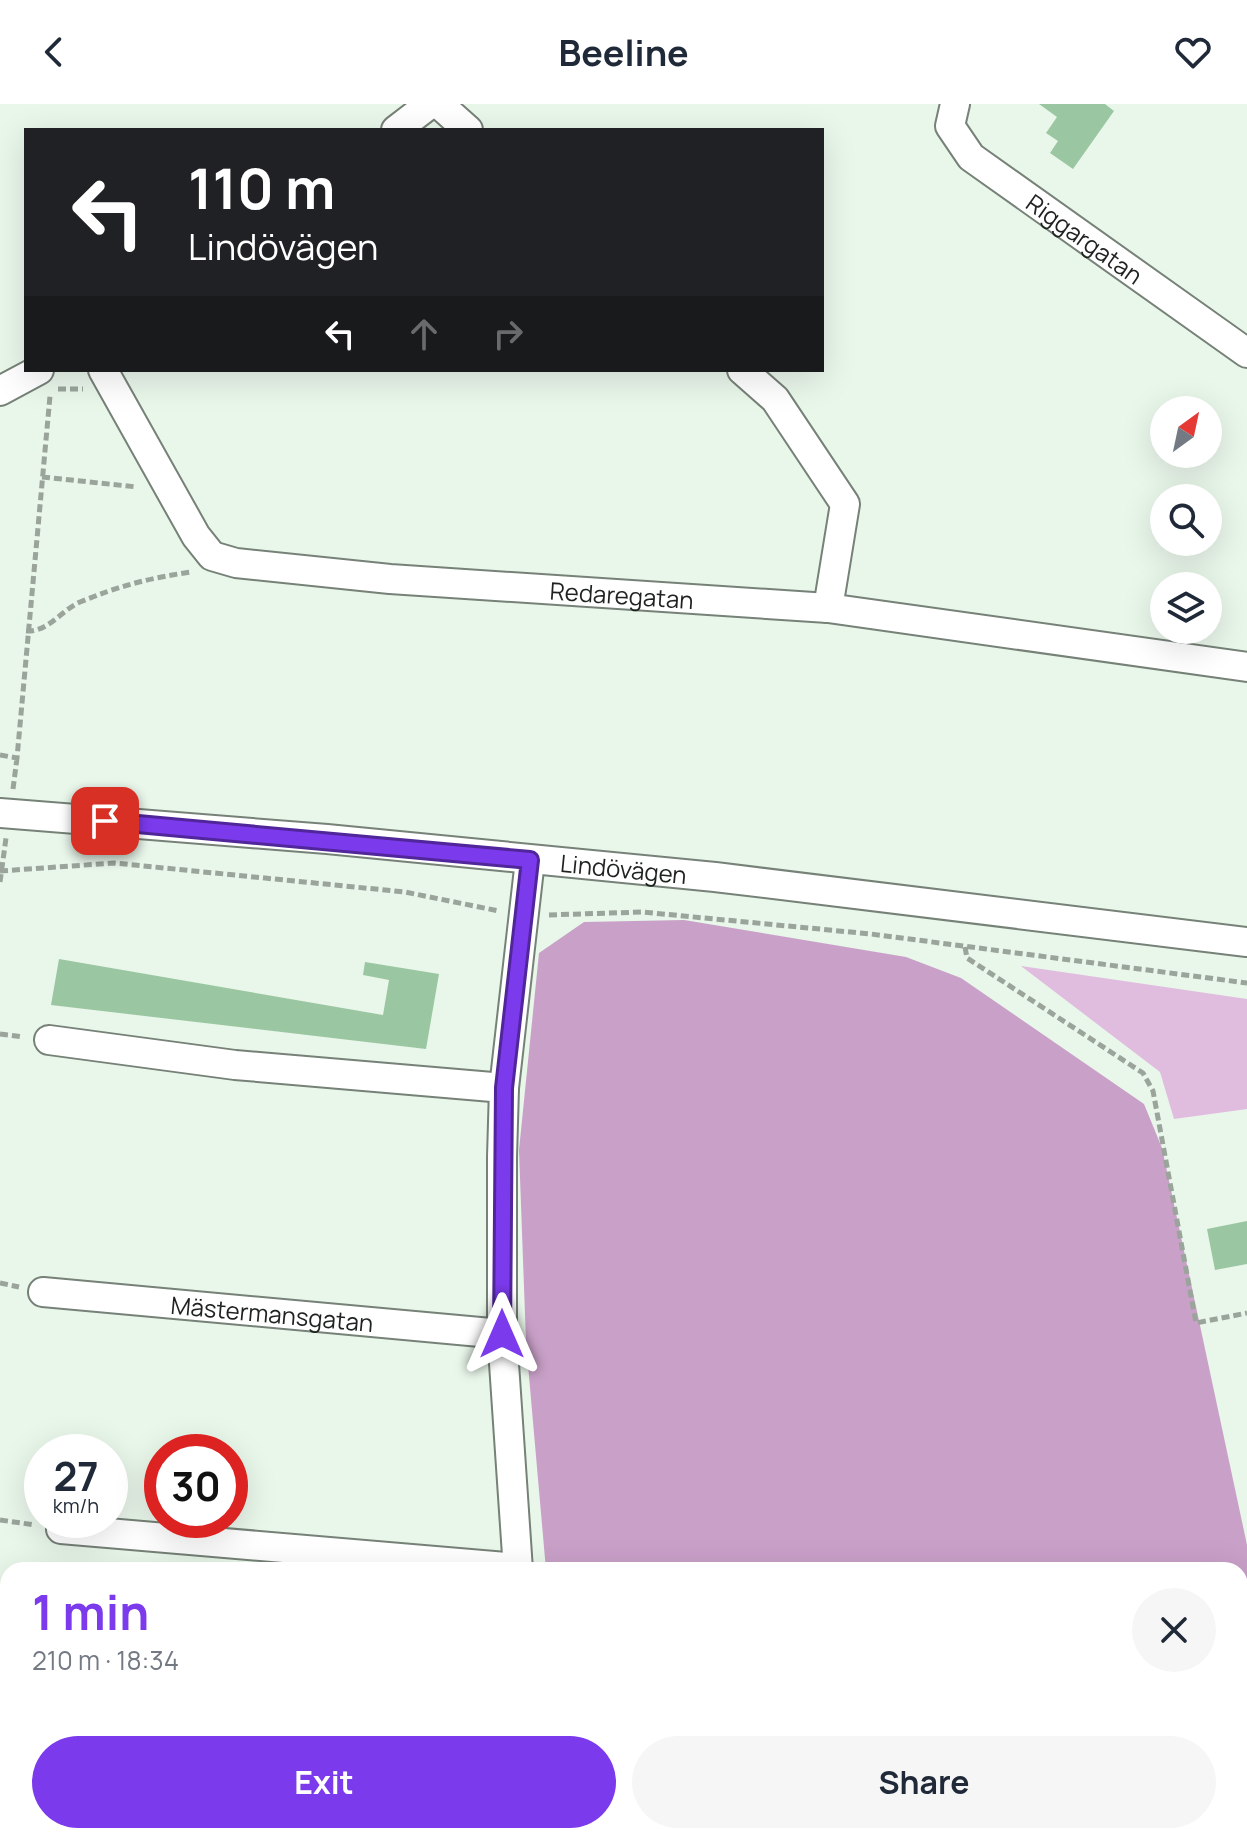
<!DOCTYPE html>
<html lang="en">
<head>
<meta charset="utf-8">
<style>
  :root { --surface:#fff; --page:#f6f6f7; --text:#1f2937; --muted:#747a83; --accent:#7c3aed }
  body { margin:0; font-family:Manrope,sans-serif; background:var(--page); color:var(--text); height:100vh; display:flex; flex-direction:column; font-size:30px; white-space:nowrap }
  * { box-sizing:border-box; margin:0 }
  p { font-size:26px; color:var(--muted) }
  .icon { flex:none; width:44px; height:44px; fill:none; stroke:currentColor; stroke-width:2; stroke-linecap:round; stroke-linejoin:round }
  .map { position:relative; flex:1; overflow:hidden }
  .panel { position:absolute; left:0px; top:1458px; width:1248px; height:282px; display:flex; flex-direction:column; background:var(--surface); border-radius:24px 24px 0 0; box-shadow:0 8px 32px #0002 }
  .panel>* { flex:none }
  .banner { position:absolute; left:24px; top:24px; width:800px; height:244px; border-radius:0px; box-shadow:0 8px 32px #0002; background:#202124; color:#fff; overflow:hidden }
  .needle { width:52px; rotate:33deg }
  .tools { position:absolute; left:1150px; top:292px; display:grid; gap:16px }
  .tools a { display:grid; place-items:center; width:72px; height:72px; border-radius:50%; background:var(--surface); box-shadow:0 8px 32px #0002; font-size:40px }
  .speed { position:absolute; left:24px; top:1330px; display:flex; gap:16px; font-size:40px; font-weight:700; text-align:center }
  .speed>* { display:grid; place-content:center; width:104px; height:104px; border-radius:50%; background:var(--surface); box-shadow:0 8px 32px #0002; line-height:1 }
  .speed small { font-size:20px; font-weight:400 }
  .speed .limit { border:12px solid #d22; background:#fff; color:#111 }
  .pin { position:absolute; display:grid; place-items:center; width:68px; height:68px; color:#fff; margin:-34px; border-radius:16px; box-shadow:0 4px 12px #0006 }
  .me { position:absolute; width:88px; margin:-44px; rotate:0deg; stroke-linejoin:round; filter:drop-shadow(0 0 6px #0008) }
  .turn { display:flex; align-items:center; gap:28px; height:168px; padding:0 32px; font-size:36px }
  .turn .icon { width:104px; height:104px; stroke-width:2.5 }
  .turn b { display:block; font-size:56px; line-height:68px }
  .lanes { display:flex; align-items:center; height:76px; padding:0 32px; background:#0003; justify-content:center; gap:40px; direction:ltr }
  .lanes .off { opacity:.35 }
  .round { display:grid; place-items:center; flex:none; width:84px; height:84px; border-radius:42px; background:var(--page) }
  .head { display:flex; align-items:center; justify-content:space-between; height:136px; padding:0 32px }
  h1 { font-size:48px; font-weight:700; line-height:60px; color:var(--accent) }
  .primary-button { display:flex; gap:16px; margin-top:auto; padding:16px 32px }
  .primary-button a { flex:1; height:92px; border-radius:48px; background:var(--accent); color:#fff; font-size:32px; font-weight:700; line-height:92px; text-align:center }
  .primary-button a+a { background:var(--page); color:var(--text) }
  header { display:flex; justify-content:space-between; align-items:center; height:104px; padding:0 32px; background:var(--surface); font-size:36px; font-weight:700 }
  .map>svg:first-child { display:block }
  .green { fill:#e0bcdf }
  .forest { fill:#c9a0c8 }
  .building { fill:#9ac7a1 }
  .lines { fill:none; stroke-linecap:round; stroke-linejoin:round }
  .minor-casing { stroke:#768177; stroke-width:32 }
  .path { stroke:#9aa49b; stroke-width:5; stroke-dasharray:8 4; stroke-linecap:butt }
  .minor { stroke:#fff; stroke-width:28 }
  .route-casing { stroke:#51269a; stroke-width:20 }
  .route { stroke:#7c3aed; stroke-width:14 }
  .labels { text-anchor:middle; dominant-baseline:central; stroke-width:6; stroke-linejoin:round; paint-order:stroke }
  .street-label { font-size:24px; fill:#1e231f; stroke:#e9f6ea }
</style>
</head>
<body>
<header><svg class="icon" aria-label="back" viewBox="0 0 24 24"><path d="M15 5l-7 7 7 7"/></svg>Beeline<svg class="icon" aria-label="heart" viewBox="0 0 24 24"><path d="M12 20l-8-8c-3-5 5-10 8-4 3-6 11-1 8 4z"/></svg></header>
<div class="map">
<svg width="1247" height="1739" viewBox="0 0 1247 1739">
  <rect width="100%" height="100%" fill="#e9f6ea"/>
  <!-- green -->
  <path class="green" d="M1021,862L1247,895V1005L1174,1015L1160,968Z"/>
  <!-- forest -->
  <path class="forest" d="M684,816L906,853L961,874L1144,1000L1162,1044L1247,1441V1614L1240,1620V1466H546L526,1238L519,1046L539,849L584,818Z
    M610,1732H944L938,1739H612Z"/>
  <!-- building -->
  <path class="building" d="M1039,0H1105L1114,7L1073,65L1050,49L1058,37L1046,29L1057,13Z
    M59,855L383,911L389,876L363,871L365,858L439,870L426,945L51,901Z
    M1247,1117V1160L1215,1166L1207,1125Z
    M1240,1702L1247,1719V1736L1219,1739L1216,1732H1240Z
    M1060,1732H1142L1146,1739H1063Z"/>
  <g class="lines">
    <defs>
      <g id="minor">
        <path d="M439,0L468,26"/>
        <path id="s1" d="M955,0L950,22L971,53L1247,249"/>
        <path d="M396,26L430,0"/>
        <path id="s2" d="M103,266L196,432L212,452L236,459L390,475L828,504L1247,563"/>
        <path d="M742,266L775,295L845,400L828,504"/>
        <path d="M0,287L39,266"/>
        <path id="s3" d="M0,709L327,735L715,773L1247,838"/>
        <path d="M49,936L235,961L504,984"/>
        <path id="s4" d="M43,1188L502,1230"/>
        <path d="M61,1425L517,1464"/>
        <path d="M518,1466L502,1230V1053L504,984L530,756"/>
        <path d="M587,1732L589,1739"/>
      </g>
    </defs>
    <!-- minor casing -->
    <use href="#minor" class="minor-casing"/>
    <!-- path -->
    <path class="path" d="M58,285H83
      M42,373L137,383
      M26,527C49,528 60,507 80,498C119,482 149,474 191,468
      M0,651L17,654L50,292
      M13,685L17,654
      M0,767L114,759L405,788L499,807
      M0,778L6,734
      M549,811L642,808L871,830L1247,879
      M965,843L967,854L1143,969L1153,987L1196,1219L1247,1209
      M0,930L23,933
      M0,1179L19,1183
      M0,1416L35,1421
      M0,1657L8,1658"/>
    <!-- minor -->
    <use href="#minor" class="minor"/>
  </g>
  <g class="lines">
    <defs>
      <path id="route" d="M105,717L530,756L504,984L502,1230"/>
    </defs>
    <!-- route casing -->
    <use href="#route" class="route-casing"/>
    <!-- route -->
    <use href="#route" class="route"/>
  </g>
  <g class="labels">
    <!-- street labels -->
    <g class="street-label">
      <text stroke="none"><textPath href="#s1" startOffset="200">Riggargatan</textPath></text>
      <text stroke="none"><textPath href="#s2" startOffset="628">Redaregatan</textPath></text>
      <text stroke="none"><textPath href="#s3" startOffset="626">Lindövägen</textPath></text>
      <text stroke="none"><textPath href="#s4" startOffset="230">Mästermansgatan</textPath></text>
    </g>
  </g>
</svg>
<div class="tools">
<a><svg class="needle" viewBox="-14 -14 28 28"><path d="M0-13l5 13h-10z" fill="#e53935"/><path d="M0 13l5-13h-10z" fill="#747a83"/></svg></a>
<a><svg class="icon" aria-label="search" viewBox="0 0 24 24"><circle cx="10" cy="10" r="6"/><path d="M15 15l6 6"/></svg></a>
<a><svg class="icon" aria-label="layers" viewBox="0 0 24 24"><path d="M12 4l9 5-9 5-9-5zM3 14l9 5 9-5"/></svg></a>
</div>
<div class="speed"><div>27<small>km/h</small></div><div class="limit">30</div></div>
<div class="pin" style="left:105px;top:717px;background:#d93025"><svg class="icon" aria-label="arrive" viewBox="0 0 24 24"><path d="M6 21V4h12l-3 4 3 4H6"/></svg></div>
<svg class="me" style="left:502px;top:1230px" viewBox="-20 -20 40 40"><path d="M0-17L14 15 0 8-14 15z" fill="#7c3aed" stroke="#fff" stroke-width="4"/></svg>
<div class="banner">
<div class="turn"><svg class="icon" aria-label="left" viewBox="0 0 24 24"><path d="M17 20v-9H6M10 6l-5 5 5 5"/></svg><div><b>110 m</b>Lindövägen</div></div>
<div class="lanes"><svg class="icon" aria-label="left" viewBox="0 0 24 24"><path d="M17 20v-9H6M10 6l-5 5 5 5"/></svg><svg class="icon off" aria-label="ahead" viewBox="0 0 24 24"><path d="M12 20V5M6 11l6-6 6 6"/></svg><svg class="icon off" aria-label="right" viewBox="0 0 24 24"><path d="M7 20v-9h11M14 6l5 5-5 5"/></svg></div>
</div>
<section class="panel">
<div class="head"><div><h1>1 min</h1><p>210 m · 18:34</p></div><a class="round"><svg class="icon" aria-label="close" viewBox="0 0 24 24"><path d="M6 6l12 12M18 6L6 18"/></svg></a></div>
<div class="primary-button"><a>Exit</a><a>Share</a></div>
</section>
</div>
</body>
</html>
